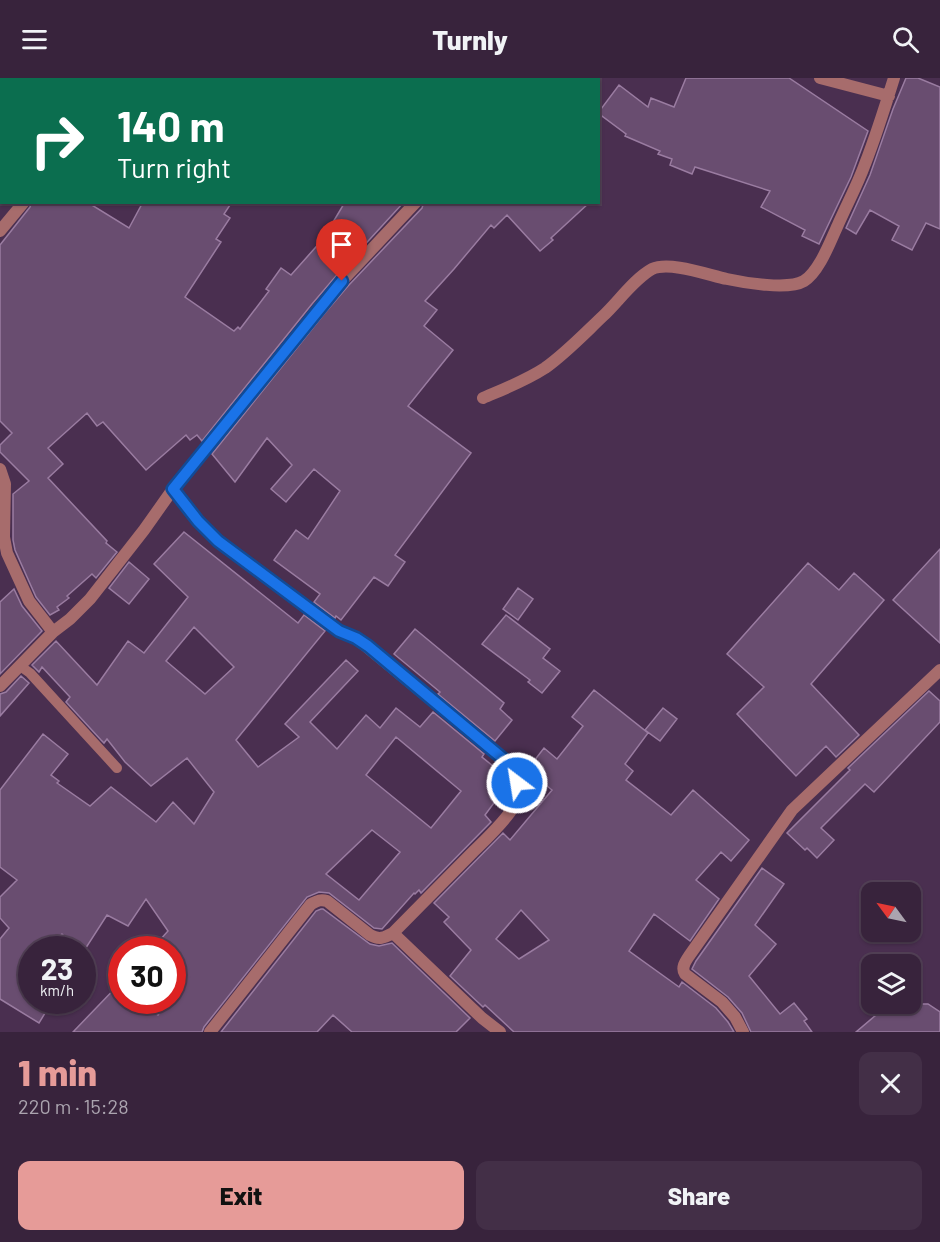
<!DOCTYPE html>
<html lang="en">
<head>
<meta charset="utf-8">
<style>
  :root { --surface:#38233c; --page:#432f47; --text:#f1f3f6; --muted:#aba4af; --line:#524056; --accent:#e69b98 }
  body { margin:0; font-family:Barlow,sans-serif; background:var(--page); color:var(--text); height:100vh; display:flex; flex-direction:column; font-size:22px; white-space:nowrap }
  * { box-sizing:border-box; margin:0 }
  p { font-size:20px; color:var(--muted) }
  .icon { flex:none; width:33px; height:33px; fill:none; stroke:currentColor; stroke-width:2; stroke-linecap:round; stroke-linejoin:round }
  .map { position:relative; height:954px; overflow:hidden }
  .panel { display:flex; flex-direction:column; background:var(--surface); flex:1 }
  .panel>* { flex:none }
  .top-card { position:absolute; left:0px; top:0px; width:600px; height:126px; box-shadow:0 2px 4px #0004,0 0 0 2px var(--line); background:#0b6e4f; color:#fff; overflow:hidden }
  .needle { width:39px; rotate:303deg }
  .fabs { position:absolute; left:861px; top:804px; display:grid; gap:12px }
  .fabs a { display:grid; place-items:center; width:60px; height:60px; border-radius:12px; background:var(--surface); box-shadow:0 2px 4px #0004,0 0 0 2px var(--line); font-size:30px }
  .speed { position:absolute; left:18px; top:858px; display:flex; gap:12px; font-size:30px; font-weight:700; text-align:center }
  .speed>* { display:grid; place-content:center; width:78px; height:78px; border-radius:50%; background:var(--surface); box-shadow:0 2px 4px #0004,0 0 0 2px var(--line); line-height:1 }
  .speed small { font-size:15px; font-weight:400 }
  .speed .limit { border:9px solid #d22; background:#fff; color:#111 }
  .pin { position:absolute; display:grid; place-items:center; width:51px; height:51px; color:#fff; margin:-62px -26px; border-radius:50% 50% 50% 0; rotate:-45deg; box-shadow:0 0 6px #0007 }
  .pin .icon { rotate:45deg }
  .me { position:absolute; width:66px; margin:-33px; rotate:329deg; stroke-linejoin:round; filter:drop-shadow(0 0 4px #0008) }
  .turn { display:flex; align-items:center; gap:21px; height:126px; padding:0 18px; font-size:27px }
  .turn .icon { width:78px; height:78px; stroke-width:2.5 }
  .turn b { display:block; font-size:42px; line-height:51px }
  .round { display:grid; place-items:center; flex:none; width:63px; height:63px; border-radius:12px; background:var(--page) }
  .summary { display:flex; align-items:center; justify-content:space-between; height:102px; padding:0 18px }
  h1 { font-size:36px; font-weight:800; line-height:45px; color:var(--accent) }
  .button { display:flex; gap:12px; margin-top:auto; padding:12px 18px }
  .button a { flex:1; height:69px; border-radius:12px; background:var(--accent); color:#111; font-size:24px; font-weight:800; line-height:69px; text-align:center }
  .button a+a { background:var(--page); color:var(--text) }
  header { display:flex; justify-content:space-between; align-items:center; height:78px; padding:0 18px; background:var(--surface); font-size:27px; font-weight:800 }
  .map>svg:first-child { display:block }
  .building { fill:#694d70; stroke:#9a7ca1; stroke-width:1.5; fill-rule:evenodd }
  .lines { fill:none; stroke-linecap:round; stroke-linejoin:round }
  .lane { stroke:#a76c6c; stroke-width:10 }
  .street { stroke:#a76c6c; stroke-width:12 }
  .route-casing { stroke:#114b97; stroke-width:15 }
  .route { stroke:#1a73e8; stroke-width:10 }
</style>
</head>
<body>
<header><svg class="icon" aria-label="menu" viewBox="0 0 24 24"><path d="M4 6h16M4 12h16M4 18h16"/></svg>Turnly<svg class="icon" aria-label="search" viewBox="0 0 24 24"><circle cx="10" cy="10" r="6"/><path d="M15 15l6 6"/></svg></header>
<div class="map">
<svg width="940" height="954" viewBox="0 0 940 954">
  <rect width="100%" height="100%" fill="#4a2f50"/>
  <!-- building -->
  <path class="building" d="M686,0H789L868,53L851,99L819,166L802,158L805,152L761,129L770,113L695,89L692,96L670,87L672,81L658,76L660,73L625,58L626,56L598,35L619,7L648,29L651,20L674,29Z
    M906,0H918L940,9V151L926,145L912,172L892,162L899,148L870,132L856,156L846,150L870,97L893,31Z
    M32,124H87L129,150L143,124H232L224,136L230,140L216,161L221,164L185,219L234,253L238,249L240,251L269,213L266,211L281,190L291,197L323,161L345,124H404L336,198L312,226L202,363L197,357L190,362L186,357L146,392L103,344L97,348L87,335L48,370L63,386L48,400L107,463L106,465L117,474L96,500L92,496L67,518L69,520L57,529L59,532L50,537L36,519L15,472L13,462V416L29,403L0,374V367L12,355L0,343V167L30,129Z
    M424,124H590L551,160L553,162L540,173L507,137L494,150L491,147L454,191L425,223L437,232L424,248L453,272L408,328L471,375L395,477L405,484L388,508L374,499L341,542L336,538L335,540L314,524L320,516L274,482L296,452L308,461L340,413L314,391L286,424L271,411L292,387L267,360L235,404L212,376L324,236L348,208L422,130Z
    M184,454L298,545L304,537L325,553L236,662L258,689L299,659L285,646L346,582L358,593L310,644L337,671L366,637L380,650L396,630L420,649L433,634L484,676L482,679L505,698L508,706L485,737L491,744L421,815L419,812L415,816L414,815L382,851L374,850L329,815L319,814L307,819L204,949L202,954H73L122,903V922H135L158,937L168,922H172V915L182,900L172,891V872H151L168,853L146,821L128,848L107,837L82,876V872H78L62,856L48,872H32V890L21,901L32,907V922H53L39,945L0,921V861L9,850L0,840V819L17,802L0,789V712L43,656L68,676L51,697L59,703L57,705L90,728L111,709L156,744L173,724L194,746L214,714L187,680L151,708L125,684L107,661L104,665L101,662L66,624L70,619L42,589L39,594L32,587L56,563L97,607L128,563L144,575L188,519L154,486ZM194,549L234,589L205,616L166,583ZM396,659L461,713L431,750L366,697ZM372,752L400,774L359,822L326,796Z
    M940,471V565L893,522Z
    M129,484L149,501L129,526L109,510Z
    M808,485L839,512L854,495L884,522L811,606L859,657L836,679L826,668L796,698L737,636L764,609L727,576Z
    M518,510L533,521L518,542L503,531Z
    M14,511L22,528L42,553L0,596V524Z
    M506,537L550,571L543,580L560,593L542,615L528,604L530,602L482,566Z
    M415,551L504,625L500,631L512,642L495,663L444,621L438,616L440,614L394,576Z
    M21,598L29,605L0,638V616L6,614Z
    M594,612L648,655L625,686L633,693L626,702L671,737L693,712L749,762L731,783L721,774L696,802L719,821L690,863L654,836L629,873L679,909L682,904L716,930L728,944L734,954H514L485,927L483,929L450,898L471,872L444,844L449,839L434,825L503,755L510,762L552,712L527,692L544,670L557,681L583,648L572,639ZM521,832L549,862L519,881L496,861Z
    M929,613L940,623V644L874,714L865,706L821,750L834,762L817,780L807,770L805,772L787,755L850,692L848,690Z
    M663,630L677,641L660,663L645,652Z
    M762,790L784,806L755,847L776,866L749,898L780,936L794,925L807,941L804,943L812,954H751L742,935L728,919L692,891L696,883Z
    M321,831H323L370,866L379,868L392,865L470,940L456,954H352L333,937L317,954H221L316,833Z
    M889,926H928L940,934V954H856Z"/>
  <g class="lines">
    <!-- lane -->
    <path class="lane" d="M20,588L30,595L117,690"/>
    <!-- street -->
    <path class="street" d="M820,0L889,18
      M0,50L2,51
      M0,153L24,124
      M483,320C504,311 525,303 545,290C566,275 584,256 603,238C618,224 634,201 652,191C670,183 708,197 727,201C745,205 789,212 804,203C819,194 830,164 837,149C846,128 857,108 865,86C876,58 885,29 894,0
      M0,391L5,406L4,459L7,475L29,523L53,554
      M173,411L198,443L218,463L339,553L355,560L367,569L507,684C515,697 522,713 514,728C506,743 484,763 471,776C445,802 419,829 393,855C384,860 379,862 370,857L327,823C320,821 317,823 311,826L210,954
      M0,608L53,554L70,541L90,521L144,452L173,411L241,328L318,231L342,203L416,124
      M393,855L482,940L500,954
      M743,954L735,939L722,924L685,896C681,890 685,884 689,878L792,732L940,592"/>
  </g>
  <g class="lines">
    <defs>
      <path id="route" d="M342,203L173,411L198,443L218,463L339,553L356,560L368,568L507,684L514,694L517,705"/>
    </defs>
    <!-- route casing -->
    <use href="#route" class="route-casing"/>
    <!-- route -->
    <use href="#route" class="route"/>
  </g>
</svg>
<div class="fabs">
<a><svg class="needle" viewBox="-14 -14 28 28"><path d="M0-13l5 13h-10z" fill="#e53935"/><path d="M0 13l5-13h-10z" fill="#aba4af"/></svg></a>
<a><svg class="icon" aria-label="layers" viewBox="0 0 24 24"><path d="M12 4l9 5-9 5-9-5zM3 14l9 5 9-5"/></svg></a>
</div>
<div class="speed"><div>23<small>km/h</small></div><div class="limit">30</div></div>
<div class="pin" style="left:342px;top:203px;background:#d93025"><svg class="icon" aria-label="arrive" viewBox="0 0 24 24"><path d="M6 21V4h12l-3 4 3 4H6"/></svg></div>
<svg class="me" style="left:517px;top:705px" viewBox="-20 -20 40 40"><circle r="17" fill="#1a73e8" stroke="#fff" stroke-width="3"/><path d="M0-11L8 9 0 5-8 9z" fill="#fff"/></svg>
<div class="top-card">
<div class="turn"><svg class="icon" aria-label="right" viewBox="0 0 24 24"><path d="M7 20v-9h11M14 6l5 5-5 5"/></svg><div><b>140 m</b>Turn right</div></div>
</div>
</div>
<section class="panel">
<div class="summary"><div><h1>1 min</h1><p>220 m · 15:28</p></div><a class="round"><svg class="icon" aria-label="close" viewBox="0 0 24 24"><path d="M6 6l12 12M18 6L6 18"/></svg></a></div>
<div class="button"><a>Exit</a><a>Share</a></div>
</section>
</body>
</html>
